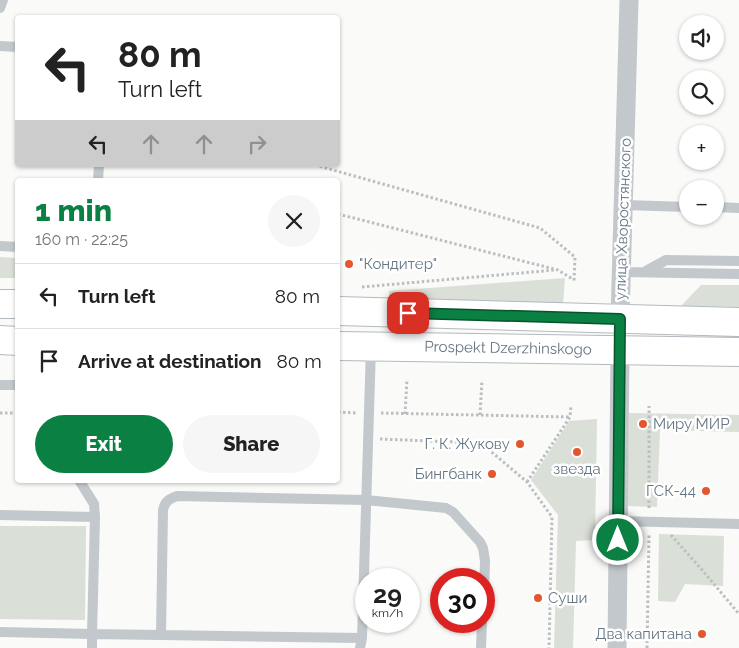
<!DOCTYPE html>
<html lang="en">
<head>
<meta charset="utf-8">
<style>
  :root { --surface:#fff; --page:#f6f6f6; --text:#222; --muted:#767676; --line:#e0e0e0; --accent:#0b8043 }
  body { margin:0; font-family:Raleway,sans-serif; background:var(--page); color:var(--text); height:100vh; display:flex; flex-direction:column; font-size:19px; white-space:nowrap }
  * { box-sizing:border-box; margin:0 }
  p { font-size:16px; color:var(--muted) }
  .icon { flex:none; width:28px; height:28px; fill:none; stroke:currentColor; stroke-width:2; stroke-linecap:round; stroke-linejoin:round }
  .map { position:relative; flex:1; overflow:hidden }
  .drawer { position:absolute; left:15px; top:178px; width:325px; height:305px; display:flex; flex-direction:column; background:var(--surface); border-radius:5px; box-shadow:0 1px 4px #0004 }
  .drawer>* { flex:none }
  .top-card { position:absolute; left:15px; top:15px; width:325px; height:152px; border-radius:5px; box-shadow:0 1px 4px #0004; background:#fff; color:var(--text); overflow:hidden }
  .controls { position:absolute; left:679px; top:15px; display:grid; gap:10px }
  .controls a { display:grid; place-items:center; width:45px; height:45px; border-radius:50%; background:var(--surface); box-shadow:0 1px 4px #0004; font-size:25px }
  .speed { position:absolute; left:355px; top:568px; display:flex; gap:10px; font-size:25px; font-weight:700; text-align:center }
  .speed>* { display:grid; place-content:center; width:65px; height:65px; border-radius:50%; background:var(--surface); box-shadow:0 1px 4px #0004; line-height:1 }
  .speed small { font-size:12px; font-weight:400 }
  .speed .limit { border:8px solid #d22; background:#fff; color:#111 }
  .pin { position:absolute; display:grid; place-items:center; width:42px; height:42px; color:#fff; margin:-21px; border-radius:10px; box-shadow:0 2px 8px #0006 }
  .me { position:absolute; width:55px; margin:-28px; rotate:0deg; stroke-linejoin:round; filter:drop-shadow(0 0 4px #0008) }
  .turn { display:flex; align-items:center; gap:18px; height:105px; padding:0 20px; font-size:22px }
  .turn .icon { width:65px; height:65px; stroke-width:2.5 }
  .turn b { display:block; font-size:35px; line-height:42px }
  .lanes { display:flex; align-items:center; height:48px; padding:0 20px; background:#0003; justify-content:center; gap:25px; direction:ltr }
  .lanes .off { opacity:.35 }
  .round { display:grid; place-items:center; flex:none; width:52px; height:52px; border-radius:26px; background:var(--page) }
  .overview { display:flex; align-items:center; justify-content:space-between; height:85px; padding:0 20px }
  h1 { font-size:30px; font-weight:800; line-height:38px; color:var(--accent) }
  .button { display:flex; gap:10px; margin-top:auto; padding:10px 20px }
  .button a { flex:1; height:58px; border-radius:30px; background:var(--accent); color:#fff; font-size:20px; font-weight:800; line-height:58px; text-align:center }
  .button a+a { background:var(--page); color:var(--text) }
  ul { padding:0; list-style:none }
  li { display:flex; align-items:center; gap:15px; height:65px; padding:0 20px; border-top:1px solid var(--line) }
  li div { flex:1 }
  li b { display:block; font-size:19px }
  li em { font-style:normal }
  .map>svg:first-child { display:block }
  .green { fill:#dadfd7 }
  .lines { fill:none; stroke-linecap:round; stroke-linejoin:round }
  .secondary-casing { stroke:#b3babf; stroke-width:30 }
  .path { stroke:#bbbfc2; stroke-width:3; stroke-dasharray:2.5 2.5; stroke-linecap:butt }
  .lane { stroke:#c3c8cc; stroke-width:10 }
  .street { stroke:#c3c8cc; stroke-width:19 }
  .secondary { stroke:#fff; stroke-width:28 }
  .route-casing { stroke:#07532c; stroke-width:12 }
  .route { stroke:#0b8043; stroke-width:9 }
  .poi-dot { fill:#e4572e; stroke:#fff; stroke-width:2 }
  .labels { text-anchor:middle; dominant-baseline:central; stroke-width:5; stroke-linejoin:round; paint-order:stroke }
  .street-label { font-size:15px; fill:#657683; stroke:#fff }
  .poi-label { font-size:15px; fill:#657683; stroke:#fff; text-anchor:end }
</style>
</head>
<body>
<div class="map">
<svg width="739" height="648" viewBox="0 0 739 648">
  <rect width="100%" height="100%" fill="#fafaf8"/>
  <!-- green -->
  <path class="green" d="M0,257L17,258V278H0Z
    M565,278L563,304L389,300V291Z
    M701,285H739V307L681,306Z
    M629,413L739,415V432L660,430L657,507L627,506Z
    M597,419L595,540L576,541L573,648H554L558,515L531,480L569,421Z
    M0,526H86L85,620L0,619Z
    M659,534L724,536L723,586L685,584L675,602L658,601Z"/>
  <g class="lines">
    <defs>
      <path id="secondary" d="M0,304H18
        M338,311L739,322
        M0,340L18,341
        M338,346L739,352"/>
    </defs>
    <!-- secondary casing -->
    <use href="#secondary" class="secondary-casing"/>
    <!-- path -->
    <path class="path" d="M315,165L540,228L575,257L574,281
      M338,214L558,270L574,280
      M362,287L555,270
      M338,412L357,413
      M0,413H18
      M381,413L570,417
      M405,414L407,379
      M480,415L482,380
      M380,439L481,443L527,482L552,517L549,648
      M527,482L570,417L571,406
      M649,508V406
      M671,535L703,571L739,614
      M647,648L649,534"/>
    <!-- lane -->
    <path class="lane" d="M0,8L3,0
      M0,46L18,47
      M98,180L99,165
      M624,205L688,207
      M715,207L739,208
      M0,246L18,247
      M646,271L666,260L739,261
      M622,272L739,274
      M0,385H18
      M79,480L94,504L95,517L92,634L161,635
      M0,515L95,517
      M618,521L739,524
      M0,632L92,634V648
      M362,638L161,635L163,510C165,502 168,499 177,496L366,500L446,508L453,512L480,542L483,548L485,561L484,593
      M360,648L362,638L371,347
      M481,648L482,621"/>
    <!-- street -->
    <path class="street" d="M620,319L629,0
      M617,648L620,350"/>
    <!-- secondary -->
    <use href="#secondary" class="secondary"/>
  </g>
  <g class="lines">
    <defs>
      <path id="route" d="M408,313L620,319L618,540"/>
    </defs>
    <!-- route casing -->
    <use href="#route" class="route-casing"/>
    <!-- route -->
    <use href="#route" class="route"/>
  </g>
  <!-- markers -->
  <g class="poi-dot">
    <circle cx="349" cy="264" r="5"/>
    <circle cx="643" cy="424" r="5"/>
    <circle cx="520" cy="444" r="5"/>
    <circle cx="577" cy="452" r="5"/>
    <circle cx="492" cy="474" r="5"/>
    <circle cx="706" cy="491" r="5"/>
    <circle cx="538" cy="598" r="5"/>
    <circle cx="702" cy="634" r="5"/>
  </g>
  <g class="labels">
    <!-- street labels -->
    <g class="street-label">
      <text transform="translate(623 219) rotate(-88)">улица Хворостянского</text>
      <text transform="translate(508 348) rotate(1)">Prospekt Dzerzhinskogo</text>
    </g>
    <!-- poi labels -->
    <g class="poi-label">
      <text x="359" y="264" text-anchor="start">"Кондитер"</text>
      <text x="653" y="424" text-anchor="start">Миру МИР</text>
      <text x="510" y="444">Г. К. Жукову</text>
      <text x="577" y="469" text-anchor="middle">звезда</text>
      <text x="482" y="474">Бингбанк</text>
      <text x="696" y="491">ГСК-44</text>
      <text x="548" y="598" text-anchor="start">Суши</text>
      <text x="692" y="634">Два капитана</text>
    </g>
  </g>
</svg>
<div class="controls">
<a><svg class="icon" aria-label="sound" viewBox="0 0 24 24"><path d="M4 9h4l5-4v14l-5-4H4zM17 9q2 3 0 6"/></svg></a>
<a><svg class="icon" aria-label="search" viewBox="0 0 24 24"><circle cx="10" cy="10" r="6"/><path d="M15 15l6 6"/></svg></a>
<a>+</a>
<a>−</a>
</div>
<div class="speed"><div>29<small>km/h</small></div><div class="limit">30</div></div>
<div class="pin" style="left:408px;top:313px;background:#d93025"><svg class="icon" aria-label="arrive" viewBox="0 0 24 24"><path d="M6 21V4h12l-3 4 3 4H6"/></svg></div>
<svg class="me" style="left:618px;top:540px" viewBox="-20 -20 40 40"><circle r="17" fill="#0b8043" stroke="#fff" stroke-width="3"/><path d="M0-11L8 9 0 5-8 9z" fill="#fff"/></svg>
<div class="top-card">
<div class="turn"><svg class="icon" aria-label="left" viewBox="0 0 24 24"><path d="M17 20v-9H6M10 6l-5 5 5 5"/></svg><div><b>80 m</b>Turn left</div></div>
<div class="lanes"><svg class="icon" aria-label="left" viewBox="0 0 24 24"><path d="M17 20v-9H6M10 6l-5 5 5 5"/></svg><svg class="icon off" aria-label="ahead" viewBox="0 0 24 24"><path d="M12 20V5M6 11l6-6 6 6"/></svg><svg class="icon off" aria-label="ahead" viewBox="0 0 24 24"><path d="M12 20V5M6 11l6-6 6 6"/></svg><svg class="icon off" aria-label="right" viewBox="0 0 24 24"><path d="M7 20v-9h11M14 6l5 5-5 5"/></svg></div>
</div>
<section class="drawer">
<div class="overview"><div><h1>1 min</h1><p>160 m · 22:25</p></div><a class="round"><svg class="icon" aria-label="close" viewBox="0 0 24 24"><path d="M6 6l12 12M18 6L6 18"/></svg></a></div>
<ul>
<li><svg class="icon" aria-label="left" viewBox="0 0 24 24"><path d="M17 20v-9H6M10 6l-5 5 5 5"/></svg><div><b>Turn left</b></div><em>80 m</em></li>
<li><svg class="icon" aria-label="arrive" viewBox="0 0 24 24"><path d="M6 21V4h12l-3 4 3 4H6"/></svg><div><b>Arrive at destination</b></div><em>80 m</em></li>
</ul>
<div class="button"><a>Exit</a><a>Share</a></div>
</section>
</div>
</body>
</html>
